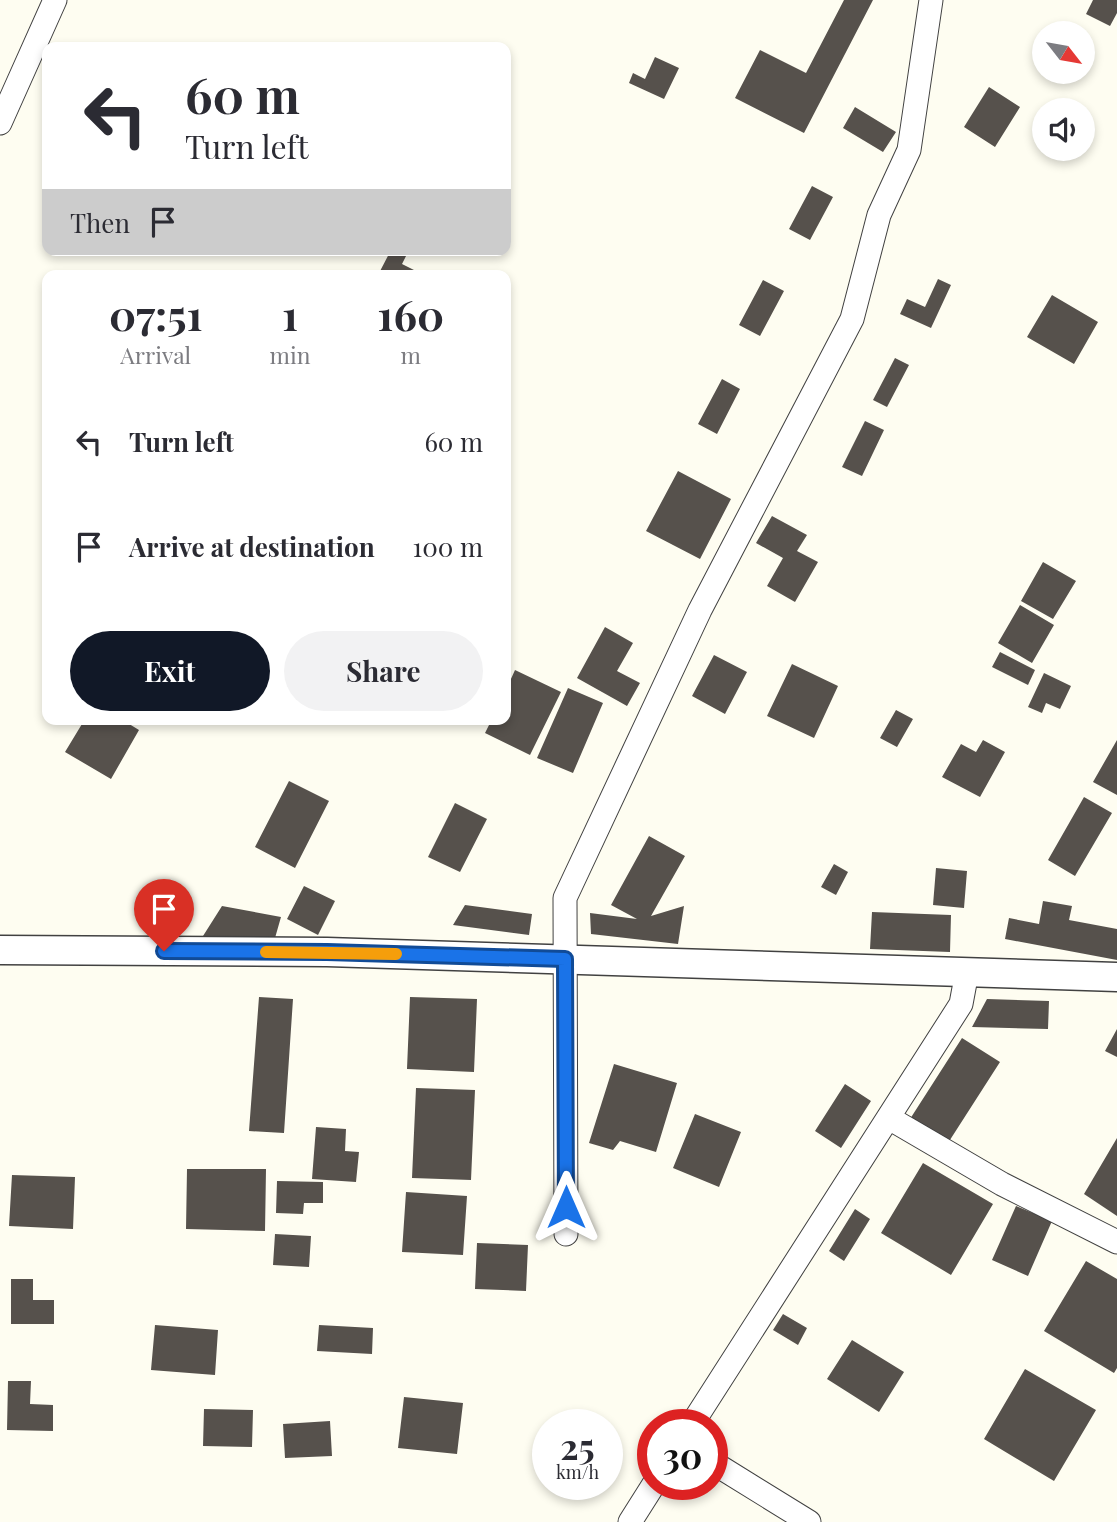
<!DOCTYPE html>
<html lang="en">
<head>
<meta charset="utf-8">
<style>
  :root { --surface:#fff; --page:#f2f2f3; --text:#2b2b33; --muted:#7c7c81; --accent:#111827 }
  body { margin:0; font-family:"Playfair Display",serif; background:var(--page); color:var(--text); height:100vh; display:flex; flex-direction:column; font-size:26px; white-space:nowrap }
  * { box-sizing:border-box; margin:0 }
  p { font-size:23px; color:var(--muted) }
  .icon { flex:none; width:38px; height:38px; fill:none; stroke:currentColor; stroke-width:2; stroke-linecap:round; stroke-linejoin:round }
  .map { position:relative; flex:1; overflow:hidden }
  .drawer { position:absolute; left:42px; top:270px; width:469px; height:455px; display:flex; flex-direction:column; background:var(--surface); border-radius:14px; box-shadow:0 4px 10px #0003 }
  .drawer>* { flex:none }
  .guide { position:absolute; left:42px; top:42px; width:469px; height:214px; border-radius:14px; box-shadow:0 4px 10px #0003; background:#fff; color:var(--text); overflow:hidden }
  .needle { width:46px; rotate:121deg }
  .fabs { position:absolute; left:1032px; top:21px; display:grid; gap:14px }
  .fabs a { display:grid; place-items:center; width:63px; height:63px; border-radius:50%; background:var(--surface); box-shadow:0 4px 10px #0003; font-size:35px }
  .speed { position:absolute; left:532px; top:1409px; display:flex; gap:14px; font-size:35px; font-weight:700; text-align:center }
  .speed>* { display:grid; place-content:center; width:91px; height:91px; border-radius:50%; background:var(--surface); box-shadow:0 4px 10px #0003; line-height:1 }
  .speed small { font-size:18px; font-weight:400 }
  .speed .limit { border:10px solid #d22; background:#fff; color:#111 }
  .pin { position:absolute; display:grid; place-items:center; width:60px; height:60px; color:#fff; margin:-72px -30px; border-radius:50% 50% 50% 0; rotate:-45deg; box-shadow:0 0 7px #0007 }
  .pin .icon { rotate:45deg }
  .me { position:absolute; width:77px; margin:-38px; rotate:0deg; stroke-linejoin:round; filter:drop-shadow(0 0 5px #0008) }
  .turn { display:flex; align-items:center; gap:24px; height:147px; padding:0 28px; font-size:32px }
  .turn .icon { width:91px; height:91px; stroke-width:2.5 }
  .turn b { display:block; font-size:49px; line-height:60px }
  .then { display:flex; align-items:center; height:66px; padding:0 28px; background:#0003; gap:14px; font-size:26px }
  .eta { display:flex; justify-content:space-evenly; align-items:center; height:119px; text-align:center }
  .eta b { font-size:42px; font-weight:700; line-height:49px }
  .cta { display:flex; gap:14px; margin-top:auto; padding:14px 28px }
  .cta a { flex:1; height:80px; border-radius:42px; background:var(--accent); color:#fff; font-size:28px; font-weight:700; line-height:80px; text-align:center }
  .cta a+a { background:var(--page); color:var(--text) }
  ul { padding:0; list-style:none }
  li { display:flex; align-items:center; gap:21px; height:105px; padding:0 28px }
  li div { flex:1 }
  li b { display:block; font-size:26px }
  li em { font-style:normal }
  .map>svg:first-child { display:block }
  .building { fill:#56514c }
  .lines { fill:none; stroke-linecap:round; stroke-linejoin:round }
  .minor-casing { stroke:#414141; stroke-width:25 }
  .tertiary-casing { stroke:#414141; stroke-width:31 }
  .minor { stroke:#fff; stroke-width:23 }
  .tertiary { stroke:#fff; stroke-width:28 }
  .route-casing { stroke:#114b97; stroke-width:18 }
  .route { stroke:#1a73e8; stroke-width:12 }
  .slow { stroke:#f59e0b; stroke-width:12 }
</style>
</head>
<body>
<div class="map">
<svg width="1117" height="1522" viewBox="0 0 1117 1522">
  <rect width="100%" height="100%" fill="#fefdf1"/>
  <!-- building -->
  <path class="building" d="M844,0H873L804,133L735,98L760,50L806,73Z
    M1093,0H1117V13L1110,26L1086,14Z
    M655,57L679,68L664,99L629,83L633,73L645,79Z
    M989,87L1020,107L995,147L964,127Z
    M855,107L896,132L883,152L843,128Z
    M812,186L833,197L810,240L789,229Z
    M391,250H409L402,264L414,270L411,275H378Z
    M938,279L951,285L931,328L900,314L907,299L925,307Z
    M763,280L784,291L760,336L739,325Z
    M1052,295L1098,322L1074,364L1027,337Z
    M895,358L909,365L887,407L873,400Z
    M722,379L740,389L717,434L698,424Z
    M865,421L884,430L862,476L842,467Z
    M678,471L731,499L700,559L646,531Z
    M772,516L807,535L797,551L818,562L795,602L767,586L783,558L756,543Z
    M1043,562L1076,581L1053,619L1021,601Z
    M1020,605L1054,625L1032,663L998,643Z
    M605,627L633,643L617,671L640,683L627,706L577,678Z
    M1000,652L1035,670L1028,685L992,667Z
    M714,655L747,672L725,714L692,696Z
    M792,664L838,686L814,738L767,716Z
    M515,670L561,692L530,755L485,733L492,719H506V690Z
    M1044,673L1071,686L1060,709L1046,703L1042,713L1028,707Z
    M568,688L603,703L573,773L537,758Z
    M896,710L913,719L897,747L880,738Z
    M85,719H121L139,730L111,779L65,752Z
    M983,740L1005,752L980,797L942,777L961,744L976,752Z
    M1117,740V795L1093,782Z
    M289,781L329,801L295,868L255,847Z
    M1084,797L1112,813L1075,876L1048,860Z
    M455,803L487,819L460,872L428,857Z
    M649,836L685,856L651,916L684,906L678,944L591,934L590,913L637,919L611,905Z
    M834,864L848,872L836,895L821,887Z
    M936,868L967,871L964,908L933,905Z
    M304,886L335,901L318,935L287,919Z
    M1043,901L1072,906L1069,920L1117,929V960L1005,939L1009,918L1039,924Z
    M465,905L532,914L529,935L453,925Z
    M222,906L281,917L275,938L203,936Z
    M872,912L951,915L950,952L870,949Z
    M259,997L293,999L284,1133L249,1131Z
    M410,997L477,999L474,1072L407,1069Z
    M987,999L1049,1001L1048,1029L972,1027Z
    M1117,1029V1057L1105,1051Z
    M962,1038L1000,1062L948,1143L910,1119Z
    M614,1064L677,1083L656,1152L620,1141L613,1150L589,1143Z
    M845,1084L871,1101L841,1148L815,1131Z
    M416,1088L475,1090L471,1180L412,1178Z
    M695,1114L741,1132L719,1187L673,1168Z
    M316,1127L346,1129L345,1151L359,1152L356,1182L312,1179Z
    M1117,1138V1216L1084,1194Z
    M923,1163L993,1204L951,1275L881,1233Z
    M187,1169H266L265,1231L186,1229Z
    M12,1175L75,1177L73,1229L9,1226Z
    M277,1181L323,1182V1203H304L303,1214L276,1213Z
    M406,1192L467,1196L463,1255L402,1252Z
    M1016,1206L1052,1221L1028,1276L992,1260Z
    M855,1209L870,1219L844,1261L829,1251Z
    M275,1234L311,1236L309,1267L273,1265Z
    M477,1243L528,1245L526,1291L475,1289Z
    M1086,1261L1117,1279V1368L1114,1373L1044,1331Z
    M11,1279H33V1300H54V1324H11Z
    M783,1314L807,1328L798,1345L773,1330Z
    M155,1325L218,1330L215,1375L151,1370Z
    M319,1325L373,1328L372,1354L317,1351Z
    M852,1340L904,1372L879,1412L827,1379Z
    M1025,1369L1096,1410L1054,1481L984,1439Z
    M8,1381H31L30,1404L53,1405V1431L7,1430Z
    M404,1397L463,1403L457,1454L398,1448Z
    M204,1409L253,1410L252,1447L203,1446Z
    M330,1421L332,1456L285,1458L283,1424Z"/>
  <g class="lines">
    <defs>
      <path id="minor" d="M0,123L55,0
        M889,1118L1002,1184L1117,1242
        M566,1234L565,898L700,610L852,319L879,215L909,150L931,0
        M692,1424L961,1004L967,972
        M712,1462L809,1522
        M630,1522L654,1484"/>
      <path id="tertiary" d="M0,950L327,952L1117,977"/>
    </defs>
    <!-- minor casing -->
    <use href="#minor" class="minor-casing"/>
    <!-- tertiary casing -->
    <use href="#tertiary" class="tertiary-casing"/>
    <!-- minor -->
    <use href="#minor" class="minor"/>
    <!-- tertiary -->
    <use href="#tertiary" class="tertiary"/>
  </g>
  <g class="lines">
    <defs>
      <path id="route" d="M164,951L327,952L565,959L566,1207"/>
    </defs>
    <!-- route casing -->
    <use href="#route" class="route-casing"/>
    <!-- route -->
    <use href="#route" class="route"/>
    <!-- slow -->
    <path class="slow" d="M266,952L396,954"/>
  </g>
</svg>
<div class="fabs">
<a><svg class="needle" viewBox="-14 -14 28 28"><path d="M0-13l5 13h-10z" fill="#e53935"/><path d="M0 13l5-13h-10z" fill="#7c7c81"/></svg></a>
<a><svg class="icon" aria-label="sound" viewBox="0 0 24 24"><path d="M4 9h4l5-4v14l-5-4H4zM17 9q2 3 0 6"/></svg></a>
</div>
<div class="speed"><div>25<small>km/h</small></div><div class="limit">30</div></div>
<div class="pin" style="left:164px;top:951px;background:#d93025"><svg class="icon" aria-label="arrive" viewBox="0 0 24 24"><path d="M6 21V4h12l-3 4 3 4H6"/></svg></div>
<svg class="me" style="left:566px;top:1207px" viewBox="-20 -20 40 40"><path d="M0-17L14 15 0 8-14 15z" fill="#1a73e8" stroke="#fff" stroke-width="4"/></svg>
<div class="guide">
<div class="turn"><svg class="icon" aria-label="left" viewBox="0 0 24 24"><path d="M17 20v-9H6M10 6l-5 5 5 5"/></svg><div><b>60 m</b>Turn left</div></div>
<div class="then">Then<svg class="icon" aria-label="arrive" viewBox="0 0 24 24"><path d="M6 21V4h12l-3 4 3 4H6"/></svg></div>
</div>
<section class="drawer">
<div class="eta">
<div><b>07:51</b><p>Arrival</p></div>
<div><b>1</b><p>min</p></div>
<div><b>160</b><p>m</p></div>
</div>
<ul>
<li><svg class="icon" aria-label="left" viewBox="0 0 24 24"><path d="M17 20v-9H6M10 6l-5 5 5 5"/></svg><div><b>Turn left</b></div><em>60 m</em></li>
<li><svg class="icon" aria-label="arrive" viewBox="0 0 24 24"><path d="M6 21V4h12l-3 4 3 4H6"/></svg><div><b>Arrive at destination</b></div><em>100 m</em></li>
</ul>
<div class="cta"><a>Exit</a><a>Share</a></div>
</section>
</div>
</body>
</html>
